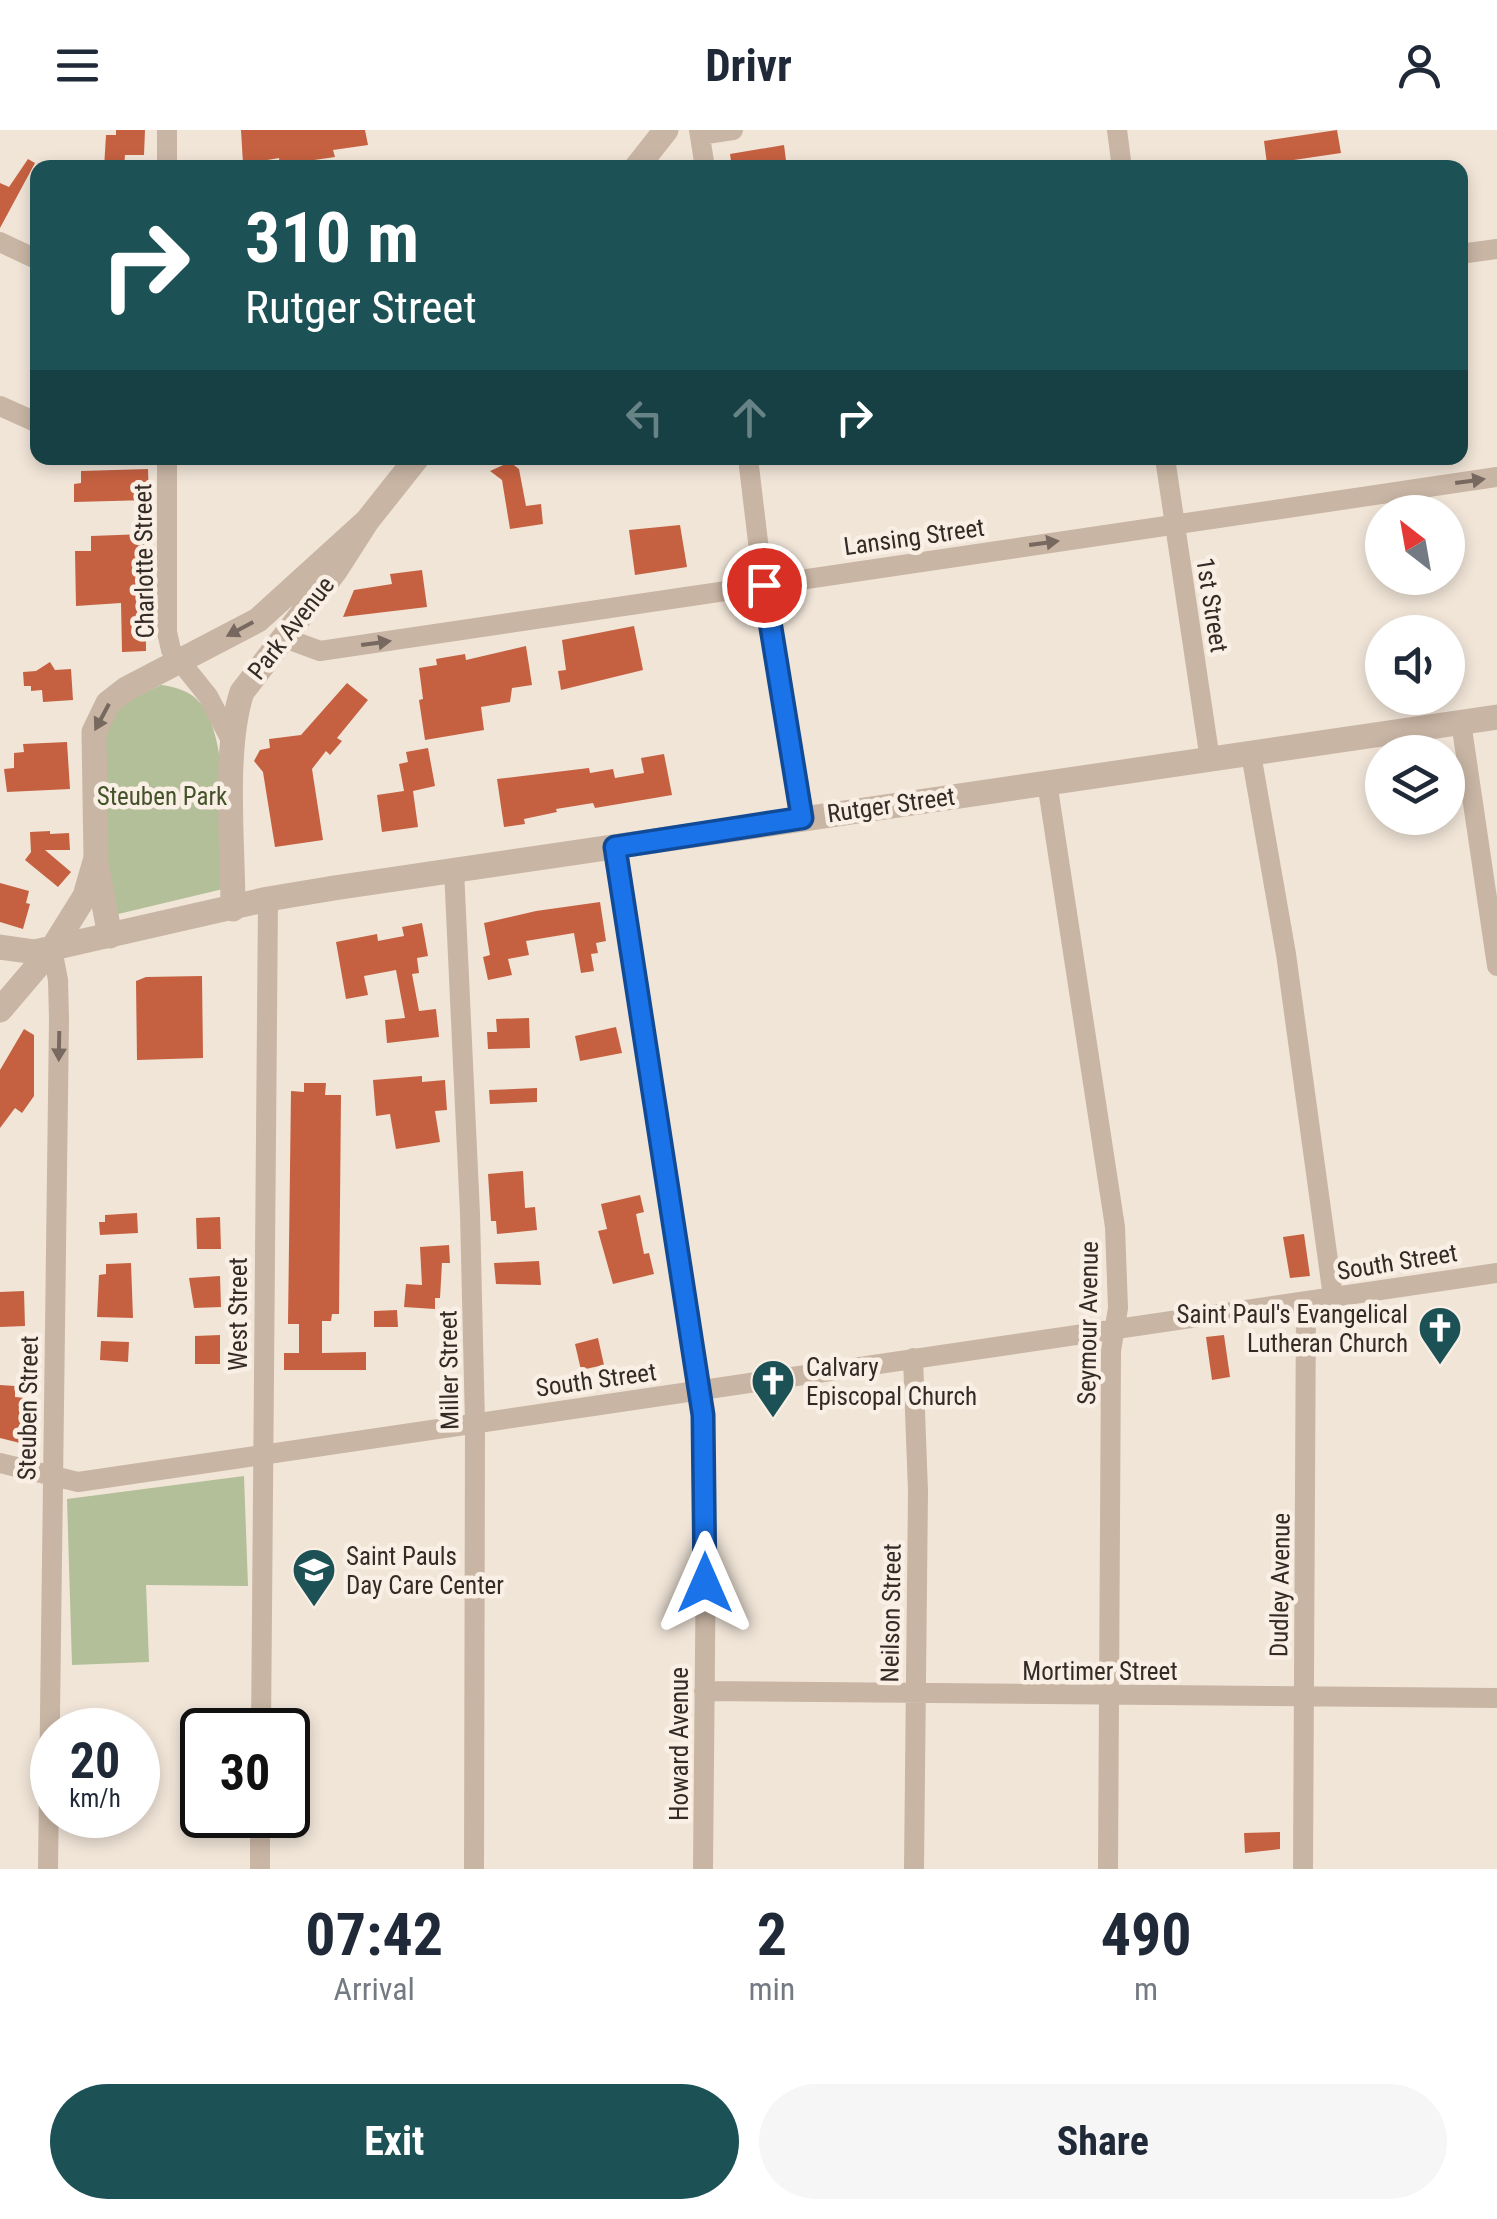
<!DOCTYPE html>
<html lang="en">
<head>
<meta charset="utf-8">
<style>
  :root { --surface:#fff; --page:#f6f6f7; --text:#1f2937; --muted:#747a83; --accent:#1c5155 }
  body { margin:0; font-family:"Roboto Condensed",sans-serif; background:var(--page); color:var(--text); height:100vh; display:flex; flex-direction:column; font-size:38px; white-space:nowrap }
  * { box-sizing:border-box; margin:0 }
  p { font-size:32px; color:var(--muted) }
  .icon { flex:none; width:55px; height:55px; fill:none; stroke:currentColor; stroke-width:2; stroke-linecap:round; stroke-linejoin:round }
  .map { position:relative; height:1739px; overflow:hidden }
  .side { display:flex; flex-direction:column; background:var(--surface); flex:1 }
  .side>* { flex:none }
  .top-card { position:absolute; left:30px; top:30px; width:1438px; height:305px; border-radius:20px; box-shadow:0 5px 15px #0003; background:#1c5155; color:#fff; overflow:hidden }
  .needle { width:65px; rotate:329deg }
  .buttons { position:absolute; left:1365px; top:365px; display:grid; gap:20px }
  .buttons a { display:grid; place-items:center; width:100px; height:100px; border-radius:50%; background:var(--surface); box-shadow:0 5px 15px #0003; font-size:50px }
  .speed { position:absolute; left:30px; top:1578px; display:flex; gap:20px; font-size:50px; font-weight:700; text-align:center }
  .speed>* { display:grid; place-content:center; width:130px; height:130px; border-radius:50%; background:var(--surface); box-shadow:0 5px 15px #0003; line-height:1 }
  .speed small { font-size:25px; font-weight:400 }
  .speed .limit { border:5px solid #111; border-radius:15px; background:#fff; color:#111 }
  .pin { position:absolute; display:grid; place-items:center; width:85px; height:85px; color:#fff; margin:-42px; border:5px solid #fff; border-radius:50%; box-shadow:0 2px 10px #0007 }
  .me { position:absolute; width:110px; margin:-55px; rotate:0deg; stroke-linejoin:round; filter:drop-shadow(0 0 8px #0008) }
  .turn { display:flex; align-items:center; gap:35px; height:210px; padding:0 50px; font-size:45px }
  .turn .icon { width:130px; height:130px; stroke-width:2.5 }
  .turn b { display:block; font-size:70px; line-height:85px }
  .lanes { display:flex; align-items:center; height:95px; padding:0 50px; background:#0003; justify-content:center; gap:50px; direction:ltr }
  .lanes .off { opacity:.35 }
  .eta { display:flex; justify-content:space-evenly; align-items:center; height:170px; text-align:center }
  .eta b { font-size:60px; font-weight:700; line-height:70px }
  .cta { display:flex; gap:20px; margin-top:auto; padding:20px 50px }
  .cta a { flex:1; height:115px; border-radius:60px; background:var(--accent); color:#fff; font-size:40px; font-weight:700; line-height:115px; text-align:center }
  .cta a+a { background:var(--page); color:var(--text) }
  header { display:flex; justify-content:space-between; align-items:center; height:130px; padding:0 50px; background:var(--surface); font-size:45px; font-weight:700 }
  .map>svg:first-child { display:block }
  .green { fill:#b2bf98 }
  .building { fill:#c56141 }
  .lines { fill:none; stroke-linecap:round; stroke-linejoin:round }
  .minor { stroke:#c8b5a4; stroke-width:20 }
  .tertiary { stroke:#c8b5a4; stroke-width:25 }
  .oneway { fill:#77695f }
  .route-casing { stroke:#114b97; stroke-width:25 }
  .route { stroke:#1a73e8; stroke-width:18 }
  .labels { text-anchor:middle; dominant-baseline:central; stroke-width:9; stroke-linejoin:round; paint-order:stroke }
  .street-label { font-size:25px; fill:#342a26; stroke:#f9efe4 }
  .park-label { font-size:25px; fill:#43522a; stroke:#f9efe4 }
  .poi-label { font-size:25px; fill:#342a26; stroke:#f9efe4; text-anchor:start }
</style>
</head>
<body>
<header><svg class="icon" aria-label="menu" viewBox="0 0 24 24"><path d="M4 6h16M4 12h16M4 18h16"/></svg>Drivr<svg class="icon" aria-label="person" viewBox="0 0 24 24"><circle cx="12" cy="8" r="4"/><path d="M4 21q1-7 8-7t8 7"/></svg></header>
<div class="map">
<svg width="1497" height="1739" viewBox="0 0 1497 1739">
  <rect width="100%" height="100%" fill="#f1e5d8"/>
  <!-- green -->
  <path class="green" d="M161,555C176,557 191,561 201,574C231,614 222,710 223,759L114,785L105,745L104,608L119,575Z
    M244,1346L248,1456L146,1455L149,1532L72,1535L67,1369Z"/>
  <!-- building -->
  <path class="building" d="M116,0H145L144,25H125L124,38H104L106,5H116Z
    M241,0H365L368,15L333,20L335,27L280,35L279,28L243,34Z
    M1337,0L1341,23L1267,34L1264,11Z
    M784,15L787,38H732L730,24Z
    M28,29L35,33L0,98V53L9,57Z
    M510,332L519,339L526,376L541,374L543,394L510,399L502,350L490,341Z
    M148,339L149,370L74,372V354L81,353V341Z
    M680,395L687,437L635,445L629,400Z
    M145,404L146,521L122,522L121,473L76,476L75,421H91V406Z
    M422,440L427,477L343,487L354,460L392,454L390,444Z
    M634,496L643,540L561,560L558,541L566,540L562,510Z
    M526,516L532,555L512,558L510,572L481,577L484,600L425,610L419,570L423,569L419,538L437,535L436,529L465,524L466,530Z
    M50,532L55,540L71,539L73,570L43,572L42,560L31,561V556H24L23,542L36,541Z
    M347,553L368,570L337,608L342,611L330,625L326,621L312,639L323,710L275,717L263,642L254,631L260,620L270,618L269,609L301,605Z
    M67,612L70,659L7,662L4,639L14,638V623L24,622L23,614Z
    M428,618L435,656L413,661L418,697L382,702L377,665L404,661L399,634L408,632L406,622Z
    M664,624L672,665L595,678L593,673L556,679L557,682L524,689L525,694L504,697L497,649L589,638L590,643L613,639L615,648L644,643L641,628Z
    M50,701V704L69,703L70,720H45L71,742L58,757L25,730L31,722L30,702Z
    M0,753L29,761L26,773L30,774L23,799L0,792Z
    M600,772L606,811L596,813L598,823L591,824L594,841L581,843L574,803L526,811L529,825L508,829L512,845L488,850L483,827L490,825L484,793L536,781Z
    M422,793L428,826L417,828L419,843L412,844L419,881L436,879L439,907L387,913L385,890L405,888L396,840L364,846L368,865L346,869L336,812L377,804L378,811L404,806L402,797Z
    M202,846L203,928L137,930L136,851L146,847Z
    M529,888L530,918L488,919L487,902H497L496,889Z
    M616,897L622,923L580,931L575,906Z
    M24,899L34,905V966L22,983L15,978L0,998V940Z
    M422,946V952L445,950L447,980L435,981L440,1012L396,1019L390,984L376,986L373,950Z
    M304,953H326L325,965H341L339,1184H332L331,1191H322V1223L366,1222V1240H284V1223H299V1194H288L291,961L304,962Z
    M537,958V972L490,974L489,960Z
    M523,1041L525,1078L535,1077L537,1100L497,1104L496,1091H491L488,1044Z
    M640,1065L644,1082L636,1084L644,1124L649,1123L654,1144L613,1154L598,1101L607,1099L601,1074Z
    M137,1083L138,1103L100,1105L99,1092H105V1085Z
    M220,1087L221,1119H197L196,1088Z
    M1304,1104L1310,1146L1290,1148L1283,1107Z
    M449,1115L450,1133H442L440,1168H435V1179L404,1177L406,1154L422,1155L420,1117Z
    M539,1131L541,1155L496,1154L494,1133Z
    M131,1133L133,1188L97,1187L99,1145L106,1144V1134Z
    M220,1146L221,1177L194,1178L189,1148Z
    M24,1161L25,1196L0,1197V1162Z
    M397,1180L398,1197H374V1181Z
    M220,1205V1234H195V1206Z
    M1224,1205L1230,1247L1212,1250L1206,1207Z
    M598,1208L604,1235L581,1240L575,1214Z
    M101,1211L129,1212L128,1232L100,1230Z
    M0,1255L15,1256V1267L25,1268L26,1307L20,1313L0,1308Z
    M1280,1702V1719L1245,1723L1244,1703Z"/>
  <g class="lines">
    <!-- minor -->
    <path class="minor" d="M167,0V38
      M699,0L705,38
      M1117,0L1122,38
      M700,5L733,0
      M0,112L38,130
      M1460,124L1497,119
      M0,276L38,293
      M167,328V502L171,520L208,566L232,612
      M748,328L767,487L802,688
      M1165,328L1210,630
      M282,507L320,521L1497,347
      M1461,592L1497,836
      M1251,624L1286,824L1333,1167
      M1047,652L1115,1097L1118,1178L1111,1221L1108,1739
      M615,717L703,1285L706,1417L703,1739
      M454,740L470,1084L475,1293L474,1739
      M913,1228L918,1361L914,1739
      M0,1333L78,1352L1497,1143
      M704,1561L1497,1568
      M261,1600L268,769
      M48,1739L59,889L58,850L52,819
      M260,1739V1685
      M1303,1739L1306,1171"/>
    <!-- tertiary -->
    <path class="tertiary" d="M636,38L666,0
      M97,738L110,806
      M233,779C233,716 223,619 242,562L335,441L367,391L417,328
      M0,817L35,822L268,769L334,758L1497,587
      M0,880L52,819L85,766L96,728L94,602L108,573L126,559L258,490L367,391"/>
  </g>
  <!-- one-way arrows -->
  <defs><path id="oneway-solid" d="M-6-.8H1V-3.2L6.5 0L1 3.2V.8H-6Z" transform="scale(2.5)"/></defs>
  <g class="oneway">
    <use href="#oneway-solid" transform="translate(1470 351) rotate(-8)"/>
    <use href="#oneway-solid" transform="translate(1044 413) rotate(-8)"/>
    <use href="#oneway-solid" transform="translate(240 499) rotate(152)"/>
    <use href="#oneway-solid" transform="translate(376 513) rotate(-8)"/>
    <use href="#oneway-solid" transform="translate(102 587) rotate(118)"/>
    <use href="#oneway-solid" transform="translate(59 916) rotate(91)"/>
  </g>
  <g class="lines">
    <defs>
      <path id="route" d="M705,1453L703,1285L615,717L802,688L764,455"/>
    </defs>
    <!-- route casing -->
    <use href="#route" class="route-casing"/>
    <!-- route -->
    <use href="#route" class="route"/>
  </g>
  <!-- icons -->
  <defs>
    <symbol id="church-pin" viewBox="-11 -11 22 30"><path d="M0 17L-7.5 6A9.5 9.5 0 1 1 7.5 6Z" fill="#1c5155" stroke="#f9efe4"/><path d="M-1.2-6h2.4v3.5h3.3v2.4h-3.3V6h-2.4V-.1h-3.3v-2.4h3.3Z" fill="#fff"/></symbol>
    <symbol id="school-pin" viewBox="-11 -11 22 30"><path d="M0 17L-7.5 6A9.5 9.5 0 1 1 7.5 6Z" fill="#1c5155" stroke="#f9efe4"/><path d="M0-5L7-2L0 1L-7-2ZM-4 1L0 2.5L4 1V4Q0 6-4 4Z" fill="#fff"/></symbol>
  </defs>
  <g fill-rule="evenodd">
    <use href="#church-pin" x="1415" y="1173" width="50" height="68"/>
    <use href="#church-pin" x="748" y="1226" width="50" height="68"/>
    <use href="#school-pin" x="289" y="1415" width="50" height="68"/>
  </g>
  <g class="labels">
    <!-- street labels -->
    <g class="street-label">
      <text transform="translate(914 407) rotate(-8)">Lansing Street</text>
      <text transform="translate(144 431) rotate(-91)">Charlotte Street</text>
      <text transform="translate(1212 475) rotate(81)">1st Street</text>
      <text transform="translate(291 498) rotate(-52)">Park Avenue</text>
      <text transform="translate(891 675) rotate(-8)">Rutger Street</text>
      <text transform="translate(1397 1132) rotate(-9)">South Street</text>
      <text transform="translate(238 1184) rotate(-90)">West Street</text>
      <text transform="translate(1088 1193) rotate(-89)">Seymour Avenue</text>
      <text transform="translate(449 1240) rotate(-91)">Miller Street</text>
      <text transform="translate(596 1250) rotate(-8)">South Street</text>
      <text transform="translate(28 1278) rotate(-89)">Steuben Street</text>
      <text transform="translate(1280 1455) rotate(-89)">Dudley Avenue</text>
      <text transform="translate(891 1483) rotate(-89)">Neilson Street</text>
      <text x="1100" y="1541">Mortimer Street</text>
      <text transform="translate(679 1614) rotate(-90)">Howard Avenue</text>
    </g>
    <!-- park labels -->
    <g class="park-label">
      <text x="162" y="666">Steuben Park</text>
    </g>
    <!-- poi labels -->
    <g class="poi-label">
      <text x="1408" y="1184" text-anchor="end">Saint Paul's Evangelical<tspan x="1408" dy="29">Lutheran Church</tspan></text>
      <text x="806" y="1237">Calvary<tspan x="806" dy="29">Episcopal Church</tspan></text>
      <text x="346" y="1426">Saint Pauls<tspan x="346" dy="29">Day Care Center</tspan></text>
    </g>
  </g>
</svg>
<div class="buttons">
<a><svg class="needle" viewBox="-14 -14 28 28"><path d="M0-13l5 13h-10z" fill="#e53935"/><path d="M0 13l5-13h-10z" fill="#747a83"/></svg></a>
<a><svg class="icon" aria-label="sound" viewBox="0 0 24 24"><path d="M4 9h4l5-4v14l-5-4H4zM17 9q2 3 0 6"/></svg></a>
<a><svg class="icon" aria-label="layers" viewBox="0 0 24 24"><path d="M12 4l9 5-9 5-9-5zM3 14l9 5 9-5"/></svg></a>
</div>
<div class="speed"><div>20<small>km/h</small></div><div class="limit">30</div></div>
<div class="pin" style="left:764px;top:455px;background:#d93025"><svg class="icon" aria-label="arrive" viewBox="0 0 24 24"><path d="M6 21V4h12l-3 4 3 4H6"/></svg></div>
<svg class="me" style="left:705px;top:1453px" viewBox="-20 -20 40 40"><path d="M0-17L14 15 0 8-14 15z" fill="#1a73e8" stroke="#fff" stroke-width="4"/></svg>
<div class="top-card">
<div class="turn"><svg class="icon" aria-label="right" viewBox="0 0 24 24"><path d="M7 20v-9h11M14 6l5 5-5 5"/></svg><div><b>310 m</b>Rutger Street</div></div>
<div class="lanes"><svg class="icon off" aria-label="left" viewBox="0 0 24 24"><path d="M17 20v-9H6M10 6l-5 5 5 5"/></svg><svg class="icon off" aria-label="ahead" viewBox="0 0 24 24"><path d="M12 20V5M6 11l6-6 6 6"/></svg><svg class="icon" aria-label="right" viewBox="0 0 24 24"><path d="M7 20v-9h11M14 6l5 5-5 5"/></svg></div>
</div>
</div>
<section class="side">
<div class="eta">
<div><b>07:42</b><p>Arrival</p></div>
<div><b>2</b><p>min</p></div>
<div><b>490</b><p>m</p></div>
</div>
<div class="cta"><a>Exit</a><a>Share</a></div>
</section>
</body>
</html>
